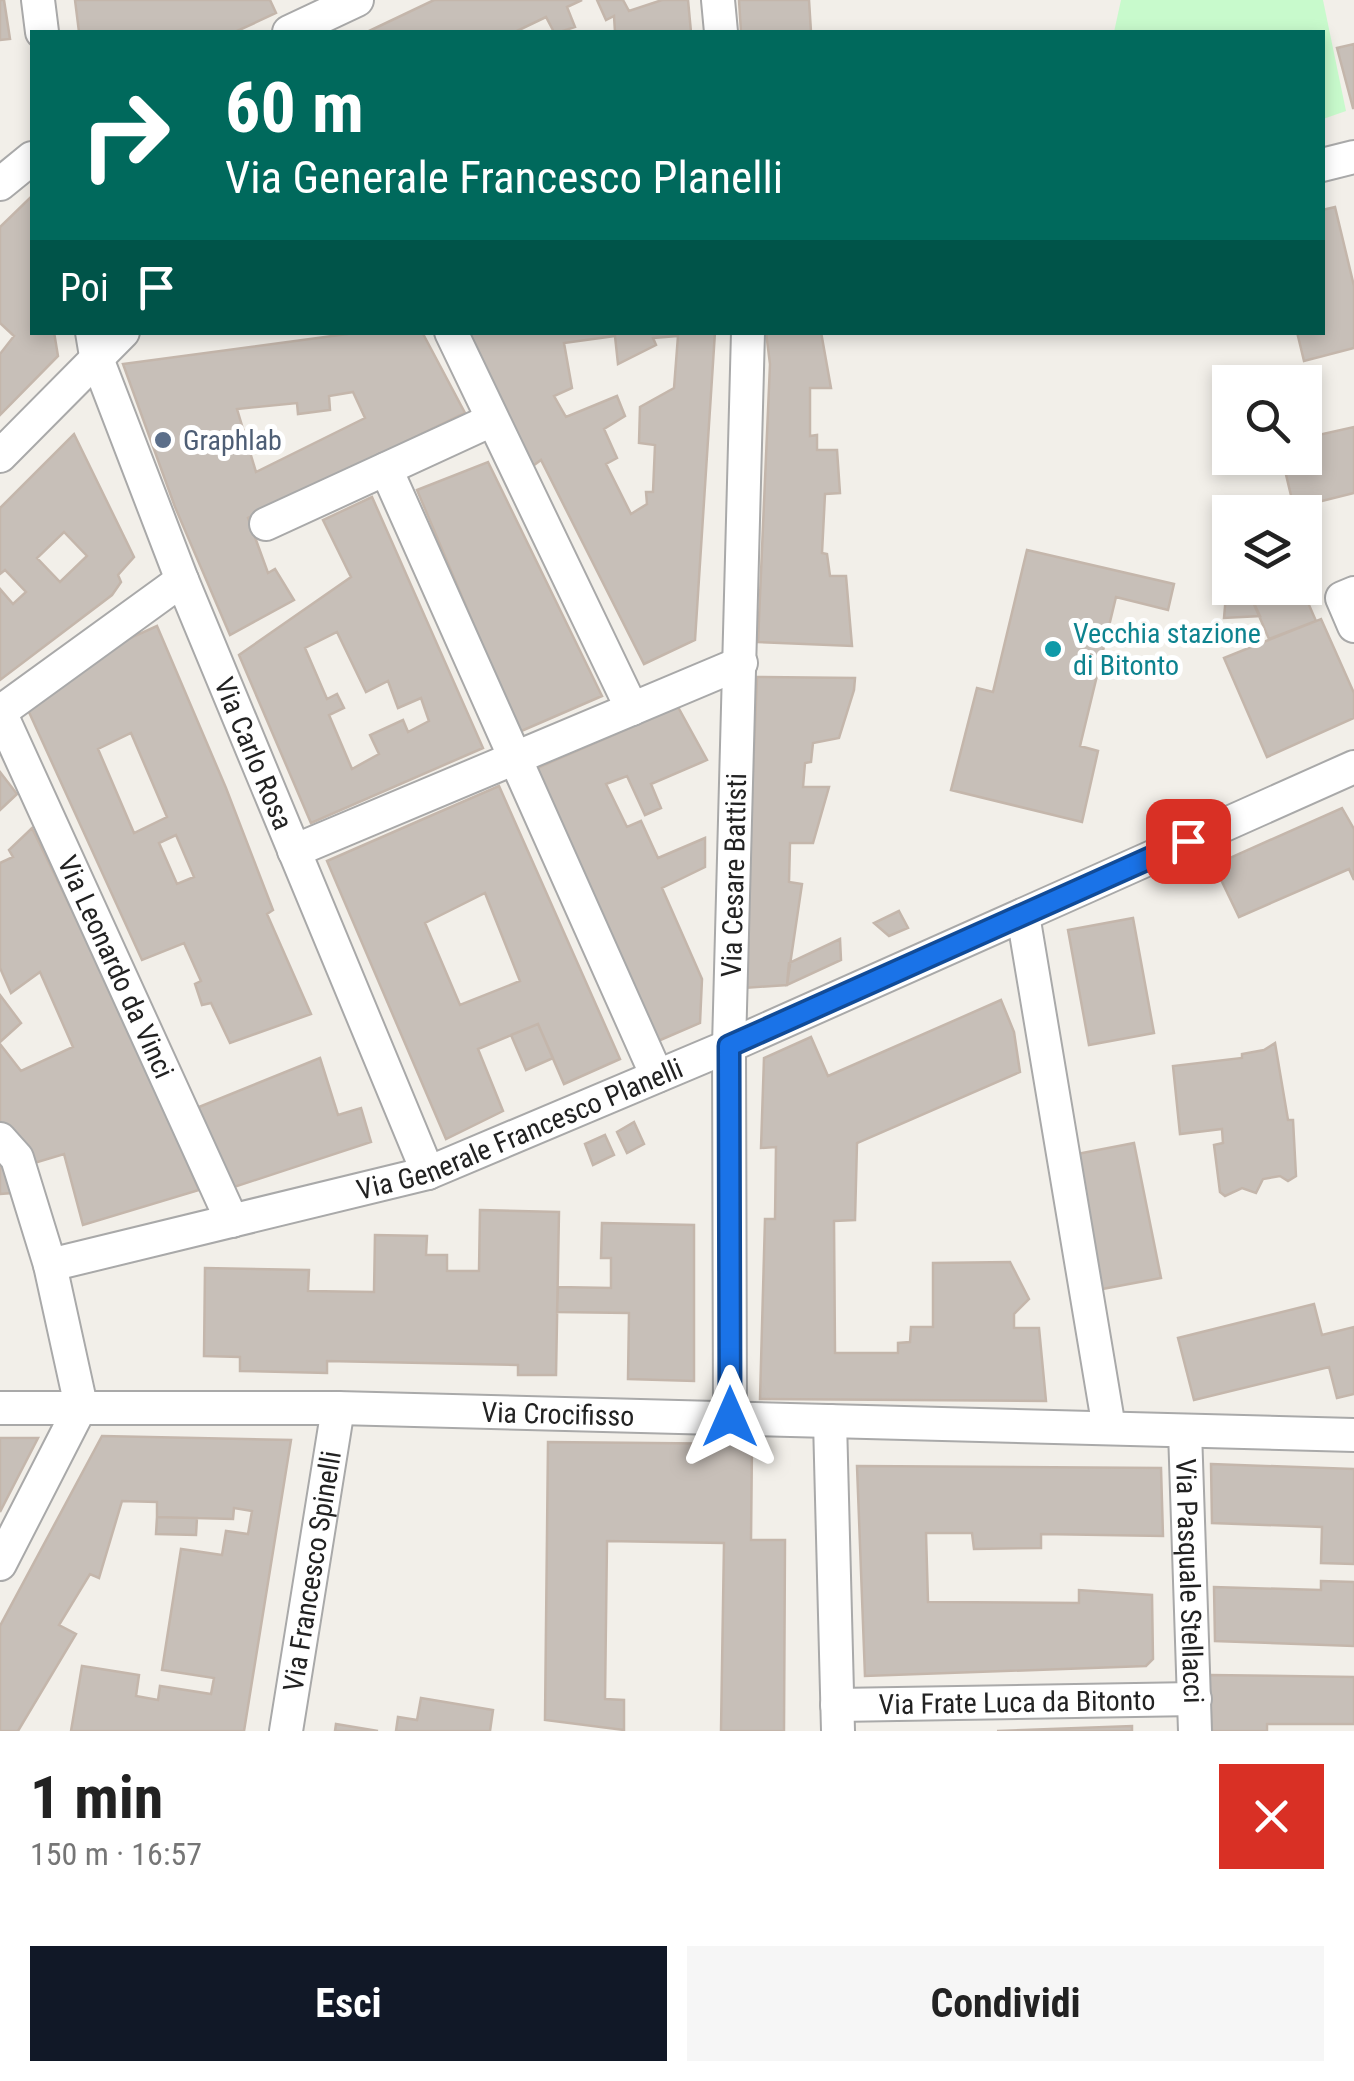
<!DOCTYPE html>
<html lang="it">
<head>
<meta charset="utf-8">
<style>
  :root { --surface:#fff; --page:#f6f6f6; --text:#222; --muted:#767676; --accent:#111827 }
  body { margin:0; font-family:"Roboto Condensed",sans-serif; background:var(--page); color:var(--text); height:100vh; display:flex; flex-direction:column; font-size:38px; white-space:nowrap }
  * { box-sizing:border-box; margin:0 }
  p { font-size:32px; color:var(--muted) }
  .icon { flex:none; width:55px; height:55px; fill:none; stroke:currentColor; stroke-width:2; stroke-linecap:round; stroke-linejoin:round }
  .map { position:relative; height:1731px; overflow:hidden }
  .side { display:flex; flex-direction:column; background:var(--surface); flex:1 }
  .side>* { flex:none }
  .hud { position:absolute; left:30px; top:30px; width:1295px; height:305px; border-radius:0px; box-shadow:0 5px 15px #0003; background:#00695c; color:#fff; overflow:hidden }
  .tools { position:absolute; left:1212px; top:365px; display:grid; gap:20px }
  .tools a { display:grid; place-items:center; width:110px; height:110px; border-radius:0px; background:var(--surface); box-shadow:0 5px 15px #0003; font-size:50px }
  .pin { position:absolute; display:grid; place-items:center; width:85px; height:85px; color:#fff; margin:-42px; border-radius:20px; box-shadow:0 5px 15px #0006 }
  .me { position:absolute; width:110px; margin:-55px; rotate:0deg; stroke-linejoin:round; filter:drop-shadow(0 0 8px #0008) }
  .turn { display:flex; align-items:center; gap:35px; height:210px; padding:0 30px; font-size:45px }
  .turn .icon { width:130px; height:130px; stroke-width:2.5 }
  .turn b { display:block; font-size:70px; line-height:85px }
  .then { display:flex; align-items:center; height:95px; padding:0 30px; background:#0003; gap:20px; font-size:38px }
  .round { display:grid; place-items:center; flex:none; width:105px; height:105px; border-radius:0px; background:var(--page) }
  .overview { display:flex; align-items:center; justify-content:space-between; height:170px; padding:0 30px }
  h1 { font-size:60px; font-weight:700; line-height:75px }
  .cta { display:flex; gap:20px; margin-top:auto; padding:20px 30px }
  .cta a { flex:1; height:115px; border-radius:0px; background:var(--accent); color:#fff; font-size:40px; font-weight:700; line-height:115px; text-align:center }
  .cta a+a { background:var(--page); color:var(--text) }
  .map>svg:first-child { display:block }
  .park { fill:#c8facc }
  .building { fill:#c7bfb8; stroke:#c4b6ab; stroke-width:2.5; fill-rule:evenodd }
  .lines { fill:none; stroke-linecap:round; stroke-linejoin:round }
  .street-casing { stroke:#a9a9a9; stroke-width:36 }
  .street { stroke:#fff; stroke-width:32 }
  .route-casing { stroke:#114b97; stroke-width:25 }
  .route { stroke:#1a73e8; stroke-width:18 }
  .service-dot { fill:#5c6f8a; stroke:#fff; stroke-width:4 }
  .culture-dot { fill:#0f9aa8; stroke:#fff; stroke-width:4 }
  .labels { text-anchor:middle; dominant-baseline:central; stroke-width:10; stroke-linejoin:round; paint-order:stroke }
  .service-label { font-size:28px; fill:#4e5e75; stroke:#fff; text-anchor:start }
  .culture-label { font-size:28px; fill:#0d838f; stroke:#fff; text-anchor:start }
  .street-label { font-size:28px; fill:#222; stroke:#fff }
</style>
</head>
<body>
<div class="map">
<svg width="1354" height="1731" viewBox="0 0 1354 1731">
  <rect width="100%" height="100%" fill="#f2efe9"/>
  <!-- park -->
  <path class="park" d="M1121,0H1323L1346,111L1323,119L1322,32H1114Z"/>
  <!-- building -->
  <path class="building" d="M0,0H4L10,39L0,40Z
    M75,0H270L276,13L235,32H79Z
    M434,0H582L567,7L575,27L560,32H554L546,17L515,32H367Z
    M597,0H623L629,11L662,0H688L691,32H615L614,16L606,20Z
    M739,0H809L811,32H741Z
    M1354,44V108H1353L1337,48Z
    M32,196V332H54L58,356L0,415V354L14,336L0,323V227Z
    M1335,207L1354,286V348L1304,361L1297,332H1322V210Z
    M362,332H422L465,413L248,518L268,573L275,569L294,600L230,635L175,507L123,364ZM353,392L365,418L256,472L237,409L297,403L298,414L330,410L329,396Z
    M466,332H715L695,640L644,664L541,460L530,468ZM615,336L618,364L656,345L653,338L678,336L674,388L640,407L639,443L655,445L653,492H646L647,504L631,514L606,464L617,458L604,429L625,416L617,396L566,417L554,396L572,388L564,343Z
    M766,332H821L831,388H810V436L817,435V450H837L840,493L825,494L822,553L827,554L830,576H846L852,646L758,642L770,364Z
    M1354,427V493L1294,508L1282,458H1305V438Z
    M74,434L134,557L118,575L121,582L112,595L0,680V589L13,604L26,592L5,570L0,574V508ZM64,532L87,556L60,582L37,558Z
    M488,462L602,696L519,732L417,490Z
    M372,497L483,748L311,823L239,655L351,577L323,520ZM337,632L366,692L388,681L398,708L421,698L429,721L408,732L403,720L370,735L379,754L352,769L329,715L344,708L337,694L327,699L305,648Z
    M1027,550L1174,584L1168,610L1116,597L1080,746L1098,751L1082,822L951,790L977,688L993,692Z
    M1228,572L1230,588H1247L1260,616L1224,618Z
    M1247,588L1306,598L1316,621L1269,639Z
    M1321,619L1354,693V718L1267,757L1224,658Z
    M157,626L226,788L273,910L267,914L311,1014L230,1043L211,1003L202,1005L195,984L201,981L184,943L142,960L28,710L128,639ZM131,733L167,817L134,833L98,749ZM176,835L194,877L177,884L159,843Z
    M757,677L855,678L854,690L839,738L813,743L811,762L805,763L803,787H829L813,843H790L789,882L802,884L787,985L744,988Z
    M678,707L707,760L651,784L661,808L645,815L627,776L606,784L627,827L641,821L658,858L705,838V867L662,888L702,979L700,1023L658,1041L535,769Z
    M0,772L17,794L0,810Z
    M499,786L620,1059L564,1084L538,1024L478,1049L503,1111L446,1139L327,861ZM485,893L520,981L460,1005L425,923Z
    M1342,808L1354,829V880L1349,869L1239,917L1214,865Z
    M32,828L119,1007L199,1190L83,1225L64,1154L34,1163L0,1124V1044L21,1071L73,1047L40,972L11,993L0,968V863L13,857L9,850Z
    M899,911L908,928L889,936L874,923Z
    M1133,918L1154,1033L1089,1045L1068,930Z
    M840,939L841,960L787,985L789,963Z
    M0,995L21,1023L0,1042Z
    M1001,1000L1014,1032L1020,1072L857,1143L855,1220L834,1221L835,1353H898V1343L910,1342L911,1327H933V1263L1010,1262L1029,1299L1014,1314V1328H1039L1046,1401L760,1399L765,1219H775L776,1147L761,1148L764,1058L811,1037L828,1076Z
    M538,1024L553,1058L526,1070L511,1035Z
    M1275,1043L1288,1120H1293L1296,1176L1288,1181L1280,1176L1263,1179L1256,1193L1242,1188L1225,1196L1220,1192L1214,1145L1223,1143L1222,1129L1180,1134L1173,1066L1242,1058V1054L1264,1050Z
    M320,1058L338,1115L361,1108L371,1142L225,1190L194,1109Z
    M634,1122L644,1144L627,1153L617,1132Z
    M605,1135L614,1155L593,1165L585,1144Z
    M1134,1143L1161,1278L1097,1290L1072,1155Z
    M0,1160L10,1172L12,1193L0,1194Z
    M480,1210L559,1212L556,1375H518V1365L327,1361V1373L240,1371V1357L204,1356L205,1268L309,1270L308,1291L374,1292L375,1235L427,1236L426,1255H447V1271H479Z
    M602,1223L694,1225V1381L628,1379L629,1313L557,1312L558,1287L611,1288V1258H601Z
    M1314,1304L1322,1335L1354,1327V1394L1337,1398L1329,1367L1194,1400L1178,1338Z
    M102,1436L291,1440L244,1731H71L82,1666L139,1675L136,1696L158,1700L160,1686L211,1694L214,1678L162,1670L181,1549L222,1555L226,1531L248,1534L252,1511L234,1508L233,1519L157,1517V1502L122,1501L99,1578L90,1574L59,1625L76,1634L18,1731H0V1626Z
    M0,1438H38L0,1512Z
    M548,1442L752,1444L751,1540H785L784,1731H721L724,1543L607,1541L605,1699L624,1700V1730L545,1720Z
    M1211,1464L1354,1469V1564L1321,1563L1322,1527L1212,1523Z
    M857,1466L1161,1468L1163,1536L1041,1534V1548L974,1549L972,1533H926L928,1602L1079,1603V1590L1152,1595L1153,1659L1146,1666L865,1676Z
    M157,1517L197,1518L196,1535L156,1534Z
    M1321,1581L1354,1582V1646L1215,1641L1214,1587L1321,1590Z
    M1209,1675L1354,1677V1724H1267V1731H1212Z
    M421,1698L493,1710L490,1731H396L398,1717L417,1720Z
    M336,1724L378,1731H335Z
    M1132,1726V1731H997Z"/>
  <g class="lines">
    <defs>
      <g id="street">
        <path d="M38,0L42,32"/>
        <path d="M718,0L721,32"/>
        <path d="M289,32L357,0"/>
        <path d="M1322,165L1354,157"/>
        <path d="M0,184L32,158"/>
        <path id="s1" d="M92,332L96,356L182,580L428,1173"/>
        <path d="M451,332L632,709"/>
        <path d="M0,456L123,332"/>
        <path d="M386,469L657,1076"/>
        <path d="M266,524L492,420"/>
        <path d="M1354,593L1342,598L1354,626"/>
        <path id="s2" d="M0,712L232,1221"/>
        <path d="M0,712L182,580"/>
        <path d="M294,851L741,663"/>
        <path d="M1023,915L1109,1428"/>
        <path d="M0,1139L17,1158L50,1265L81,1406L0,1564"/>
        <path id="s3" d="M50,1265L428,1173L729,1046L1354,767"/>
        <path id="s4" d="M0,1408H338L1354,1435"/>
        <path id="s5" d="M730,1417L729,1046L748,332"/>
        <path d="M830,1421L838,1731"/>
        <path id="s6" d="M1185,1431L1195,1731"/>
        <path id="s7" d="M837,1705L1195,1699"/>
        <path id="s8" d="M286,1731L338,1408"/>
      </g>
    </defs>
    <!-- street casing -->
    <use href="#street" class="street-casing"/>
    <!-- street -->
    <use href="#street" class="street"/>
  </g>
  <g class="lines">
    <defs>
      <path id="route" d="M730,1417L729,1046L1188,841"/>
    </defs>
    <!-- route casing -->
    <use href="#route" class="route-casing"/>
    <!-- route -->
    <use href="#route" class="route"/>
  </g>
  <!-- markers -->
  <circle class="service-dot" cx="163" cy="440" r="10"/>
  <circle class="culture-dot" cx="1053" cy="649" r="10"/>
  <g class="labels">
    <!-- service labels -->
    <g class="service-label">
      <text x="183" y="440">Graphlab</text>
    </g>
    <!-- culture labels -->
    <g class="culture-label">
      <text x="1073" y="633">Vecchia stazione<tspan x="1073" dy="32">di Bitonto</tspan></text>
    </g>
    <!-- street labels -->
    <g class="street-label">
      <text stroke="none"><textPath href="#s1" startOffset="452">Via Carlo Rosa</textPath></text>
      <text stroke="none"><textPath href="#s5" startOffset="542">Via Cesare Battisti</textPath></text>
      <text stroke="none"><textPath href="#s2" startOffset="280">Via Leonardo da Vinci</textPath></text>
      <text stroke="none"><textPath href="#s3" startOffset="490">Via Generale Francesco Planelli</textPath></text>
      <text stroke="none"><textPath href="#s4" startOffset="558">Via Crocifisso</textPath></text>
      <text stroke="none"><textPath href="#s8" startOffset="162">Via Francesco Spinelli</textPath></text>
      <text stroke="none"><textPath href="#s6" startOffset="150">Via Pasquale Stellacci</textPath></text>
      <text stroke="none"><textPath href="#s7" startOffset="180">Via Frate Luca da Bitonto</textPath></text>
    </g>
  </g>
</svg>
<div class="tools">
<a><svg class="icon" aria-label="search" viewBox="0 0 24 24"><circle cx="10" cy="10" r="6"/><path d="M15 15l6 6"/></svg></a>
<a><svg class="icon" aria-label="layers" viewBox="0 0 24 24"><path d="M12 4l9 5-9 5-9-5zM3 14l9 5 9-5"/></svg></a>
</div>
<div class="pin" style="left:1188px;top:841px;background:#d93025"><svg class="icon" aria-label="arrive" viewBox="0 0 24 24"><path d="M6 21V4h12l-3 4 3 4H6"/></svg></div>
<svg class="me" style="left:730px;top:1417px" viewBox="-20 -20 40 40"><path d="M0-17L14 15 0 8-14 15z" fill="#1a73e8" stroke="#fff" stroke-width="4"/></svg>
<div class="hud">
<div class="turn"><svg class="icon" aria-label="right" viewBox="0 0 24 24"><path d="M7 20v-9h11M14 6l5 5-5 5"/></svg><div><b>60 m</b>Via Generale Francesco Planelli</div></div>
<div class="then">Poi<svg class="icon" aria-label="arrive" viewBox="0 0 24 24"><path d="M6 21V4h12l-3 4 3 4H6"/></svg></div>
</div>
</div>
<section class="side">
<div class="overview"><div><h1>1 min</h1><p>150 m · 16:57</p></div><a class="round" style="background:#d93025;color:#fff"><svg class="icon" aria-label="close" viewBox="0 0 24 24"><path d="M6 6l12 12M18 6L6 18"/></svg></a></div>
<div class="cta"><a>Esci</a><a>Condividi</a></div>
</section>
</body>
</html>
